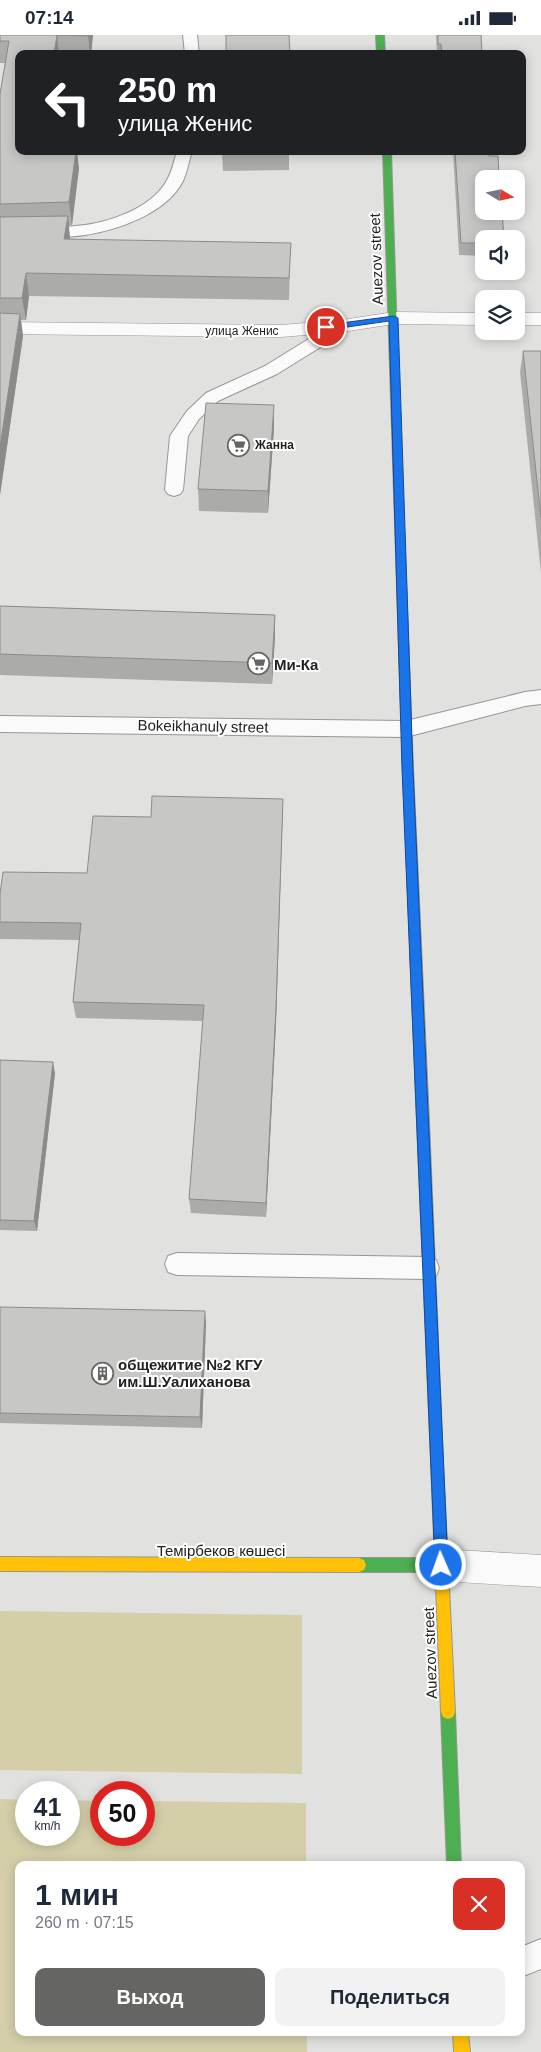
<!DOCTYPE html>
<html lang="ru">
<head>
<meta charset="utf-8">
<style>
  :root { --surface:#fff; --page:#f2f2f3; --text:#1f2937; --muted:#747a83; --accent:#656564 }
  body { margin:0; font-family:Arial,sans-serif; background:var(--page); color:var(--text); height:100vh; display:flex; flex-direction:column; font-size:19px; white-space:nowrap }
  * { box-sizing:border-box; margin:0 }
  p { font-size:16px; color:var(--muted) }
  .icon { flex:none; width:28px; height:28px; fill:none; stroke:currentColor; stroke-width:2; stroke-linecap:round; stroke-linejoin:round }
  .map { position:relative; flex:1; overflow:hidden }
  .panel { position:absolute; left:15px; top:1826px; width:510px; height:175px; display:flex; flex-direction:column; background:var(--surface); border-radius:10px; box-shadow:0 2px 12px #0003 }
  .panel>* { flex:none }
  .guide { position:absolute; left:15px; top:15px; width:511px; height:105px; border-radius:10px; box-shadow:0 2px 12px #0003; background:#202124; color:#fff; overflow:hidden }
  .needle { width:32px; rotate:100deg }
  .buttons { position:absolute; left:475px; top:135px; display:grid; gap:10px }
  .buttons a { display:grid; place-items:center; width:50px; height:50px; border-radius:10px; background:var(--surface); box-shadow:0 2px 12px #0003; font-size:25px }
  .speed { position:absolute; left:15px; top:1746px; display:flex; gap:10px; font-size:25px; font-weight:700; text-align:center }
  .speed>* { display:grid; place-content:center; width:65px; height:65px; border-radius:50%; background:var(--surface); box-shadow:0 2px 12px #0003; line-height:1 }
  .speed small { font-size:12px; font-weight:400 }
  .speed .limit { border:8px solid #d22; background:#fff; color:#111 }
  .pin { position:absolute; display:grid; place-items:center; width:42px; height:42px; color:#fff; margin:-21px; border:2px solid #fff; border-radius:50%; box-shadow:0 1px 5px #0007 }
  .me { position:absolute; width:55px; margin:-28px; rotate:358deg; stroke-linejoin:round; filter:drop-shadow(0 0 4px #0008) }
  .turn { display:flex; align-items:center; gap:18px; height:105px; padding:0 20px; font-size:22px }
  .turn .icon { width:65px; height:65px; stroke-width:2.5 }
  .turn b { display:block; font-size:35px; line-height:42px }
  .round { display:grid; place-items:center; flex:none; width:52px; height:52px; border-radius:10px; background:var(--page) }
  .summary { display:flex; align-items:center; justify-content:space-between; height:85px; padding:0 20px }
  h1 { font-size:30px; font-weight:700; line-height:38px }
  .primary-button { display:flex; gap:10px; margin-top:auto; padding:10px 20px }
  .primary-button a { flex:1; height:58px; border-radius:10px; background:var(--accent); color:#fff; font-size:20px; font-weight:700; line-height:58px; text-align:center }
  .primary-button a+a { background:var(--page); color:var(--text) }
  .status { display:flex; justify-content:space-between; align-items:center; height:35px; padding:0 25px; background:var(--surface); direction:ltr }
  .status svg { height:14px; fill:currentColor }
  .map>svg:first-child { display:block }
  .green { fill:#d4cfa9 }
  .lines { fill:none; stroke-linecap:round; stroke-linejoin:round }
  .lane-casing { stroke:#969695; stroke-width:2 }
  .street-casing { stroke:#969695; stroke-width:1 }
  .fast-casing { stroke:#969695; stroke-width:2 }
  .slow-casing { stroke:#969695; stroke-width:2 }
  .jam-casing { stroke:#969695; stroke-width:2 }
  .lane { fill:#fafafa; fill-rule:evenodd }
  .street { fill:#fafafa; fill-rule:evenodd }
  .fast { fill:#4caf50; fill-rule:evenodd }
  .slow { fill:#ffc107; fill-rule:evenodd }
  .jam { fill:#c62828; fill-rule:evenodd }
  .wall { fill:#ababa9 }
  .shaded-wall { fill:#8b8b8a }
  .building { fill:#c7c7c5; stroke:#8b8b8a }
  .route { fill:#1a73e8; stroke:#114b97 }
  .labels { text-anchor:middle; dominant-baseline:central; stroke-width:4; stroke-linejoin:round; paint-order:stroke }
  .far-street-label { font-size:12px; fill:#222221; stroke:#fff }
  .far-poi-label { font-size:12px; font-weight:bold; fill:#222221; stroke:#fff; text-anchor:start }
  .street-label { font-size:15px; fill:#222221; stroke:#fff }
  .poi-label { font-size:15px; font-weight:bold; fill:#222221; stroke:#fff; text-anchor:start }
</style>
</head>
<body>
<div class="status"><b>07:14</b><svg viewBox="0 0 49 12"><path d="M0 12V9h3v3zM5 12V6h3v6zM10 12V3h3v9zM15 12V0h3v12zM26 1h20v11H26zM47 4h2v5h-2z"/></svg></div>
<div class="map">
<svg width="541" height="2017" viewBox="0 0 541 2017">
  <rect width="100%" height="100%" fill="#e1e1df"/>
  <!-- green -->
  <path class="green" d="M0,1576L302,1580V1739L0,1735Z
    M0,1764L26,1765V1800H69V1765L101,1766V1800H144V1766L306,1768V1830H19V1998H307V2017H0Z"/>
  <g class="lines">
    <defs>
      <path id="lane" d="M183,0H197L199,19H185Z
        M177,116H192C189,126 187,137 183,146C167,178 118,195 85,200C57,204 28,202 0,203V193C28,192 57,194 85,190C113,186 153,172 167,145C172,137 174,126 177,116Z
        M342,286L348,287L350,291L348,295L277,339L218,366L199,384L188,401L183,455L180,459L174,461L168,459L165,455L170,401L187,376L206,358L265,331L336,287Z
        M541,655V669L525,671L406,702L0,697V681L406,686L525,657Z
        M177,1218L427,1222L436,1225L439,1233L436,1241L427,1244L177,1240L168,1237L165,1229L168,1221Z
        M541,1904V1934L521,1942V1912Z"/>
      <path id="street" d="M394,277L484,278V290L394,289L342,297L281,302L0,299V287L281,290L342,285Z
        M516,278H541V290H516Z
        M441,1514L541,1520V1552L441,1546L429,1542L425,1530L429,1518Z"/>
      <path id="fast" d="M376,0H384L385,19H377Z
        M383,116H391L399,364L395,367L391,364Z
        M423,1082L427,1083L429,1087L443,1427L442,1432L437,1433L432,1432L431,1427L417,1087L419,1083Z
        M359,1523H441L446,1525L448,1530L446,1535L441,1537H359L354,1535L352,1530L354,1525Z
        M448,1670L453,1672L455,1677L461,1830H447L441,1677L443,1672Z"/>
      <path id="slow" d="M408,730L413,734L429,1087L427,1091L423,1092L419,1091L417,1087L403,734Z
        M437,1421L442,1422L443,1427L455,1677L453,1682L448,1684L443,1682L441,1677L431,1427L432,1422Z
        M0,1522L359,1523L364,1525L366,1530L364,1535L359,1537L0,1536Z
        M453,1998H468L470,2017H454Z"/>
      <path id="jam" d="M395,361L399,364L413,734L408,738L403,734L391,364Z"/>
    </defs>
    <!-- lane casing -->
    <use href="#lane" class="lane-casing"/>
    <!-- street casing -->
    <use href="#street" class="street-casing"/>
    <!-- fast casing -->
    <use href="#fast" class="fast-casing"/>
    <!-- slow casing -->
    <use href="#slow" class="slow-casing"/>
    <!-- jam casing -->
    <use href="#jam" class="jam-casing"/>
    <!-- lane -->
    <use href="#lane" class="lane"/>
    <!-- street -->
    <use href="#street" class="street"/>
    <!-- fast -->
    <use href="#fast" class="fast"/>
    <!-- slow -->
    <use href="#slow" class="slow"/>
    <!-- jam -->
    <use href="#jam" class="jam"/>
  </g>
  <!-- wall -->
  <path class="wall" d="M0,0H93L91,19H19V116L79,133L72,190H68L70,204L290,230L289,265L29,261L26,285H21L23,301L0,460V59L5,28H0Z
    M436,0H481L482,19H437Z
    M222,116H289V135L223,136Z
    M453,116H489L484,204V221L459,220Z
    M523,316H541V538L520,337Z
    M274,370V393L268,478L199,476L198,454Z
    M0,571L275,580V601L272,649L0,640Z
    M283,764L276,988L266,1182L191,1178L189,1164L203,986L76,983L73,967L79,905L0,904V859L87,838L151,782Z
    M0,1025L55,1038L37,1196L0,1195Z
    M0,1272L206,1288L202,1393L0,1388Z"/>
  <!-- shaded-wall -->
  <path class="shaded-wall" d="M57,0L59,19H54Z
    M88,0H93L91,19H90Z
    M76,116H77L79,133L72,190L69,167Z
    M68,181L70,203L67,227L64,204Z
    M26,238L29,261L26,285L22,263Z
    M20,279L23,301L0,460V412Z
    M274,370V393L268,478V456Z
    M275,580V601L272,649V628Z
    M283,764L276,988L266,1182V1168Z
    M53,1027L55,1038L37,1196L34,1186Z
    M205,1276L206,1288L202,1393L200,1382Z"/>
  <!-- building -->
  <path class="building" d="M0,0H88V1L57,0L54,19H19V116H76L69,167L0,169V59L9,6H0Z
    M226,0H289L290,19H226Z
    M438,0H481L482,19H442L441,9H438Z
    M455,116H489V121H498L499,144H484V176H502L504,204H484V208H461Z
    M68,181L64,204L291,208L289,243L26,238L22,263H0V182Z
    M0,278L20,279L0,412Z
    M523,316H541V483Z
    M206,368L274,370L268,456L198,454Z
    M0,571L275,580L272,628L0,619Z
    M152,761L283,764L276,972L266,1168L189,1164L204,970L73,967L81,888L0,887V859L3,837L87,838L93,781L151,782Z
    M0,1025L53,1027L34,1186L0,1185Z
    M0,1272L205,1276L200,1382L0,1378Z"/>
  <!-- route -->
  <path class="route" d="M394,281L398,283L413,734L448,1530L446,1535L441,1537L437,1535L435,1530L402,734L389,286L326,295L322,292L326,290Z"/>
  <!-- icons -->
  <defs>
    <symbol id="supermarket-ring" viewBox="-11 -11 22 22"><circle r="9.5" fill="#fff" stroke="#656564" stroke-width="1.5"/><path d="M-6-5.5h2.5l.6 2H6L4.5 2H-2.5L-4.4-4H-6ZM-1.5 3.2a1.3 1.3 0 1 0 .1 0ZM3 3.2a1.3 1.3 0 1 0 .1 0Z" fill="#656564"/></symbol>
    <symbol id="building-ring" viewBox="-11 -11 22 22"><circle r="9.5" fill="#fff" stroke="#656564" stroke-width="1.5"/><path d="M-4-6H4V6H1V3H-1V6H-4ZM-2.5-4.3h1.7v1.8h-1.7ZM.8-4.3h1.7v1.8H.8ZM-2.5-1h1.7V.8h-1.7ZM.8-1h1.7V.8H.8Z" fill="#656564"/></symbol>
  </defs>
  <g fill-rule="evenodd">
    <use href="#supermarket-ring" x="226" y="398" width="25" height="25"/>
    <use href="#supermarket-ring" x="246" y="616" width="25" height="25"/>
    <use href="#building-ring" x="90" y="1326" width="25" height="25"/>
  </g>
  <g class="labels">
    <!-- far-street labels -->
    <g class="far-street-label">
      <text x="242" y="296">улица Женис</text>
    </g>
    <!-- far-poi labels -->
    <g class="far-poi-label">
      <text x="255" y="410">Жанна</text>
    </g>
    <!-- street labels -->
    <g class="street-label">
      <text transform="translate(376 224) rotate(-92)">Auezov street</text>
      <text transform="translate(203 691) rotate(1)">Bokeikhanuly street</text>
      <text x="221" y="1515">Темірбеков көшесі</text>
      <text transform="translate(430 1618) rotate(-92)">Auezov street</text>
    </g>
    <!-- poi labels -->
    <g class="poi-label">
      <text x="274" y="629">Ми-Ка</text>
      <text x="118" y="1329">общежитие №2 КГУ<tspan x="118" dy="17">им.Ш.Уалиханова</tspan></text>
    </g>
  </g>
</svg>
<div class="buttons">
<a><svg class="needle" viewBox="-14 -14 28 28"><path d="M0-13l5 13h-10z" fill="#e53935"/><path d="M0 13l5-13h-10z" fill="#747a83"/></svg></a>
<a><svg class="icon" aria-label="sound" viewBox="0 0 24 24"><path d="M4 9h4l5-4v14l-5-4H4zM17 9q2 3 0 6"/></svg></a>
<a><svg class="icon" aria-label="layers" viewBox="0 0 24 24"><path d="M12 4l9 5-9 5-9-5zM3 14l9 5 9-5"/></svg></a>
</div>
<div class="speed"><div>41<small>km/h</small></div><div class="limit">50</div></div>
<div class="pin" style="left:326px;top:292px;background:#d93025"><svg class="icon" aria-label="arrive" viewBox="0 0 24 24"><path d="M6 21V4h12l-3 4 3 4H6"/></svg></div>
<svg class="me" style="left:441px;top:1530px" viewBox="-20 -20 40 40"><circle r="17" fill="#1a73e8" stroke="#fff" stroke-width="3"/><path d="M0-11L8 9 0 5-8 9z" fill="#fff"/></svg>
<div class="guide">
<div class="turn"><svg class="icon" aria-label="left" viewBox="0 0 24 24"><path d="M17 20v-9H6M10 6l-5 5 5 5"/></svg><div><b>250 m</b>улица Женис</div></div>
</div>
<section class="panel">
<div class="summary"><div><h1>1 мин</h1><p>260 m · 07:15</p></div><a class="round" style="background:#d93025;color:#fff"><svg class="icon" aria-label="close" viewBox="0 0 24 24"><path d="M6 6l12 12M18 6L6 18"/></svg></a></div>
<div class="primary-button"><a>Выход</a><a>Поделиться</a></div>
</section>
</div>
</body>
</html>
